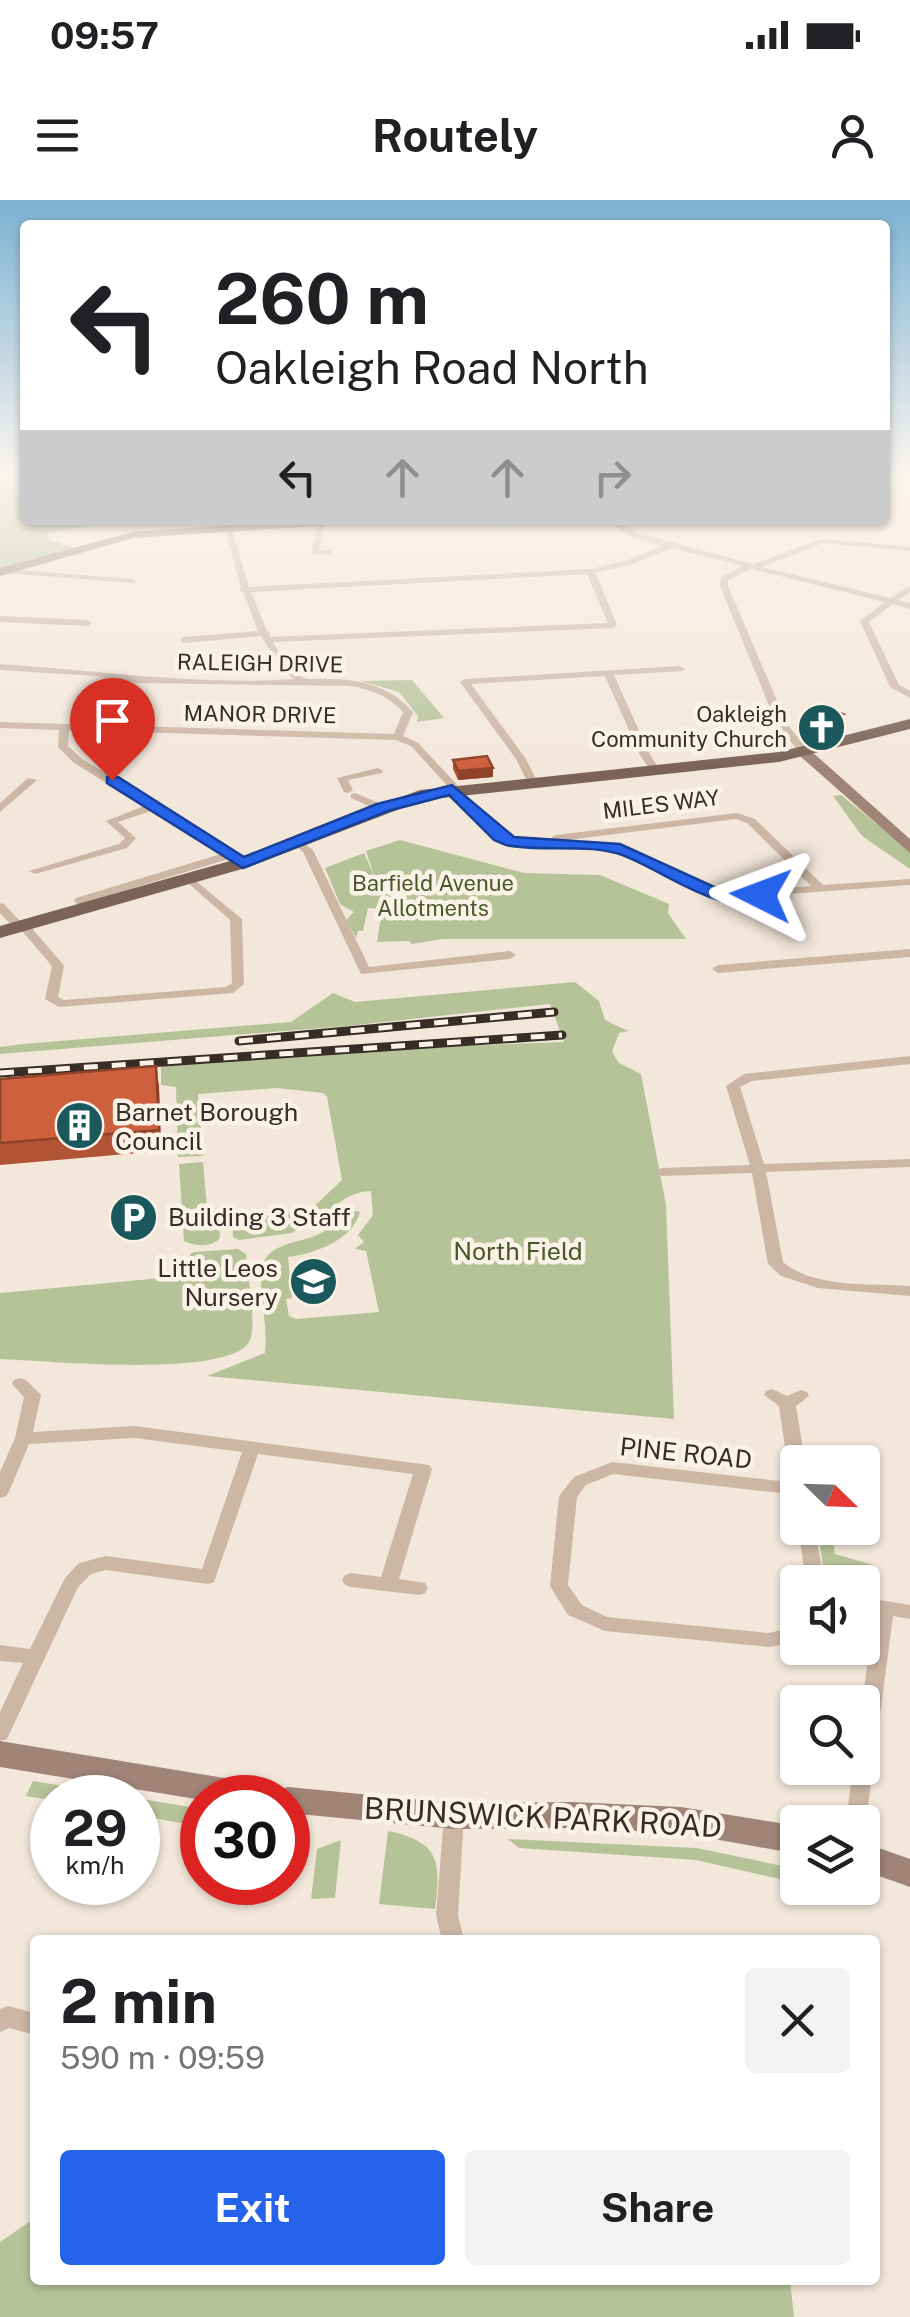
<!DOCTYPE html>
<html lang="en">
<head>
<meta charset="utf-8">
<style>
  :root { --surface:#fff; --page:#f2f2f2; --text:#202124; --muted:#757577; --accent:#2563eb }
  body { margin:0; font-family:"Public Sans",sans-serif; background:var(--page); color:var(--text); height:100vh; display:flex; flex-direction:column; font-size:38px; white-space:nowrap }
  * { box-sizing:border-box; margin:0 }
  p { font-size:32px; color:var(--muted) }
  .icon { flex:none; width:55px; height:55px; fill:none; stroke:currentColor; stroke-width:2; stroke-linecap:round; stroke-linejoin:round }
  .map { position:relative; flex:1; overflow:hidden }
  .sheet { position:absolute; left:30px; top:1735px; width:850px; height:350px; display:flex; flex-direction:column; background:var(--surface); border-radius:10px; box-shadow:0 2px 8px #0004 }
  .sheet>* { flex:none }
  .banner { position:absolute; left:20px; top:20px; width:870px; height:305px; border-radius:10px; box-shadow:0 2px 8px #0004; background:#fff; color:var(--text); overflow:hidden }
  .needle { width:65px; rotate:113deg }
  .controls { position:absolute; left:780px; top:1245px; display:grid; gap:20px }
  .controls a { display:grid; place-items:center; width:100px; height:100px; border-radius:10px; background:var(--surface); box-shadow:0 2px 8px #0004; font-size:50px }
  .speed { position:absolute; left:30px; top:1575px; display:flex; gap:20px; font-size:50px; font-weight:700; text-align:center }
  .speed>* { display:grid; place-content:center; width:130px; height:130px; border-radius:50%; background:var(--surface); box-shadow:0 2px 8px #0004; line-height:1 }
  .speed small { font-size:25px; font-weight:400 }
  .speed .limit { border:15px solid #d22; background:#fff; color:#111 }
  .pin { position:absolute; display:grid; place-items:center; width:85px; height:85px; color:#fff; margin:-102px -42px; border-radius:50% 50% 50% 0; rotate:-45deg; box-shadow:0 0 10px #0007 }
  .pin .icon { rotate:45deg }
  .me { position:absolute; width:110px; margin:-55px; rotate:273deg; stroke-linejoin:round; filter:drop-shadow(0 0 8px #0008) }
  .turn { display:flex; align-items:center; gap:35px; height:210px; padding:0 30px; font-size:45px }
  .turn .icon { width:130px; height:130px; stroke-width:2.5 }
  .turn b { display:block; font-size:70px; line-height:85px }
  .lanes { display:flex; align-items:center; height:95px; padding:0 30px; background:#0003; justify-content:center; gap:50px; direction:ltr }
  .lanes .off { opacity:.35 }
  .round { display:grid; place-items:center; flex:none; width:105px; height:105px; border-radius:10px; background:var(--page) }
  .overview { display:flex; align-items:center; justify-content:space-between; height:170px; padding:0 30px }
  h1 { font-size:60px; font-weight:700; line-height:75px }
  .primary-button { display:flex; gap:20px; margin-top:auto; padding:20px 30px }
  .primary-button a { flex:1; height:115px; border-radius:10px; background:var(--accent); color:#fff; font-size:40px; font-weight:700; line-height:115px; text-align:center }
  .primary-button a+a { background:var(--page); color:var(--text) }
  .status { display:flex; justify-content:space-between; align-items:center; height:70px; padding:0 50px; background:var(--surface); direction:ltr }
  .status svg { height:28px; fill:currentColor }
  header { display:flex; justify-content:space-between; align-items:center; height:130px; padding:0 30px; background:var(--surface); font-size:45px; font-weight:700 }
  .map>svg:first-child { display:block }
  .green { fill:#b6c399 }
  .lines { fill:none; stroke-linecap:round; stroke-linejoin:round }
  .street { fill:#ccb7a5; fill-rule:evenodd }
  .secondary { fill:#a08577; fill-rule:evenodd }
  .primary { fill:#7b6357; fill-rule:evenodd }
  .rail-casing { stroke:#382c27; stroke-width:9 }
  .rail { stroke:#fbf2e7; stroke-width:5; stroke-dasharray:14; stroke-linecap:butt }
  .wall { fill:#b15335 }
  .shaded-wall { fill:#90432b }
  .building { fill:#ce603e; stroke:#90432b; stroke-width:2.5 }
  .route { fill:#2563eb; stroke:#184099; stroke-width:2.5 }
  .labels { text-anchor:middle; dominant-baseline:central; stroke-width:9; stroke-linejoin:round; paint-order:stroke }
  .far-street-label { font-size:22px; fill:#382c27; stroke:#fbf2e7 }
  .far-poi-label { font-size:22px; fill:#382c27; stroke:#fbf2e7; text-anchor:end }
  .far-park-label { font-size:22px; fill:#475829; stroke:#fbf2e7 }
  .poi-label { font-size:25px; fill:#382c27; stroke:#fbf2e7; text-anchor:start }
  .park-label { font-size:25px; fill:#475829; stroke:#fbf2e7 }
  .street-label { font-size:25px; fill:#382c27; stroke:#fbf2e7 }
  .near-street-label { font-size:30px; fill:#382c27; stroke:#fbf2e7 }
</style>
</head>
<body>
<div class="status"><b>09:57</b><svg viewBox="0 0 49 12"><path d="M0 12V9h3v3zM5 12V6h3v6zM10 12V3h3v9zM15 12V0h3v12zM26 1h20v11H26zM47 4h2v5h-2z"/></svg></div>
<header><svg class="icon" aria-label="menu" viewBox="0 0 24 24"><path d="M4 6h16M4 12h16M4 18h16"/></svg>Routely<svg class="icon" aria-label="person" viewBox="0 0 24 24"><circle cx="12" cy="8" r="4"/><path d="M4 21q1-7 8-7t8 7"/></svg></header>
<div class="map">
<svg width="910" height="2117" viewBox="0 0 910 2117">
  <rect width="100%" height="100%" fill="#f3e7da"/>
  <!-- green -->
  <path class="green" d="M0,271H25V320H121L46,334L49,340L75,348L0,369Z
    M412,480L444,518L417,522L418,516L399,492L361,481Z
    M841,595L910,651V669L862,636L833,596Z
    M400,640L524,673L600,675L669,704L668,713L686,739H443L412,744L409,741L377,742L382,709L368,708L363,731H358L356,738L346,720L354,712L340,704L325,668L364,653L374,676L366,651Z
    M575,782L599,801L605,820L628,831L619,833L612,852L619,863L641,874L666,1005L674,1219L207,1176L265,1153C268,1124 260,1103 261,1074C263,1040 301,1045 323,1032C332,1026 338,1017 345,1009L360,1012C353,1040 314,1054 288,1057L292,1098L286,1099L289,1116L296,1119L379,1112L366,1051L355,1049L364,1042L358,1035L373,1015L371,991C342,992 332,1012 311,1028L308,1012L342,980L327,897L323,893L277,888L198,894L203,956L178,957L176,887L161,885V864L297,852L564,842L550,804L347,826L0,854V847L23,844L291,822L333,793L355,802Z
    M203,962L207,1009H218L220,1038C211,1048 195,1046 184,1041L179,964Z
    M289,1012L294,1013L297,1029L292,1033L239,1040L233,1037L232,1020L238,1017Z
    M238,1049L246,1054C247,1074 257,1123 250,1140C233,1180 41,1160 0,1159V1093L183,1076L189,1073L190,1054L194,1052Z
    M819,1339L833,1340L835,1354L873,1365L870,1392L863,1390L862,1382H835L824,1373Z
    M33,1581L202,1609V1627L138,1615V1598L52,1600L26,1596Z
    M388,1631C440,1642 441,1661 435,1709L379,1704Z
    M508,1639L697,1648L797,1669V1683L696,1660L519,1648Z
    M341,1640L335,1698L311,1699L317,1649Z
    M35,2018V2080H790L794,2117H0V2042Z"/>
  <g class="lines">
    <!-- street -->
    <path class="street" d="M606,320H615L637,333L754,364L822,339L910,347V351L823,343L762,367L890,398L910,386V392L898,400L910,403V409L893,404L869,422L899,485L910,491V498L890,487L860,421L885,402L751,369L728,380V386L787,524L810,553L802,555L777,525L720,386L721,377L743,366L672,348L630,365L595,372L617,425L613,428L273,442C280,455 290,472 304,478C310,480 321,478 327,479C360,479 391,486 413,512L403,536L417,542L504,635L513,638L553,640L551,638L556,635L737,613L755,619L823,685L910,679V685L720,699L617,651L508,643L496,639L411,546L396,540L69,530L68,546L82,559L158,604L248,663L243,666L229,659L87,702L92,709L90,711H82L74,700L76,698L221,654L151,611L118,622L136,638L127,648L35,674L29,671L119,644L125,638L106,621L144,606L74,563L58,547L59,530L0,528V522L394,534L403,512C388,496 372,490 350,486L137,483L96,476L0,470V464C97,470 198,486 294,479L284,471L261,436L184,443L180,440L184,437L258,431L243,392L239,390L241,388L225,327L232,329L249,387L590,369L625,361L663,346L631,337ZM587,374L608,423L270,437V433L267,431L251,392ZM736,619L747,623L811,686L722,692L623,646L559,641Z
      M318,321L325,323L319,350H331V354L315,355L311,353Z
      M8,369L132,379L136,381L132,383L5,373L4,371Z
      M0,416L88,420L92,423L88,426L0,422Z
      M680,466L685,469L683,471L614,475L650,555L661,571L656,574L652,573L640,555L605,476L471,484L526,559L538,583L533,586L529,585L516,559L460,482L465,479Z
      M378,568L383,571L382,573L348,580L353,590L348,593L344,592L337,578Z
      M28,578L37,580L0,612V603Z
      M355,593L386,606L387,608L378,610L351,598V594Z
      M297,639L313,650L369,767L510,751L516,755L510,759L361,774L303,652L292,642Z
      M191,677L242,719L244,784L233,793L59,807L45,799L52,766L22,731L16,730L0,713V703L4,704L22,723L28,724L62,763L64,766L58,797L64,800L226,787L232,783L230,720L187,682V678Z
      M910,749V757L718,773L712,769L718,765Z
      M910,856V864L752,881L740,887L764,964L910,959V967L766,972L783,1062C815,1089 871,1083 910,1086V1096L818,1088L781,1076L768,1064L752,973L662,976L655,972L662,968L750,965L726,886L744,874Z
      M20,1178L26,1180L41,1195L33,1232L135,1226L429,1265L432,1269L399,1379L425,1383L428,1388L425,1393L419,1395L351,1387L345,1385L342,1380L345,1375L351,1373L381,1377L413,1274L258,1254L214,1382L208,1384L106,1370L91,1374L78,1387L7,1539L0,1541V1512L23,1463L0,1461V1445L30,1449L65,1378L79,1363L106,1356L202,1369L242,1252L135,1238L29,1244L9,1292L6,1296L0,1298V1272L15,1238L24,1197L12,1184L14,1180Z
      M772,1189L787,1196L801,1190L807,1192L809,1196L796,1206L805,1262H798V1281L792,1279L789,1275L779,1206L764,1195L766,1191Z
      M612,1262L798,1283V1295L613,1274L586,1285L577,1297L568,1385L582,1405L607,1417L768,1433L782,1430L798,1422V1439L787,1444L768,1447L605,1431L568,1415L550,1386L559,1296L574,1277Z
      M798,1327L815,1328L824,1382H806Z
      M862,1397L910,1405V1419L893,1416L866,1622L862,1629V1622H846L853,1568H862V1502L875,1413L862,1411Z
      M454,1607L461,1610L464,1616L458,1715L464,1740H442L436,1715L444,1616L447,1610Z
      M8,1806L35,1813V1835L9,1828L0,1832V1809Z"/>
    <!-- secondary -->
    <path class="secondary" d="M309,320H367L361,323L133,338L0,376V368L132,332Z
      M800,550H810L910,639V653L800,556Z
      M0,1541L267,1585L279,1590L288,1587L454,1603L572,1602L681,1607L798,1626V1654L681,1633L572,1628L454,1629L288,1613V1598H202V1600L0,1567Z
      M862,1642L910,1659V1687L862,1670Z"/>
    <!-- primary -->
    <path class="primary" d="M910,519V529L779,562L423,600L249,667L0,738V726L237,659L420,590L779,552Z"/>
    <defs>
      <path id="rail" d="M239,841L554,812
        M0,873L562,835"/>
    </defs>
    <!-- rail casing -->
    <use href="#rail" class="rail-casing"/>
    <!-- rail -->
    <use href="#rail" class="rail"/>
  </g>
  <!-- wall -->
  <path class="wall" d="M811,509L843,514L840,531L824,535L809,527Z
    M453,560L493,568V577L458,580L453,569Z
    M156,866L159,887L161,951L0,965V879Z"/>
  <!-- shaded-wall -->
  <path class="shaded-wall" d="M843,514L840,531L824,535L826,518Z
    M493,568V577L458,580V571Z
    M156,866L159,887L161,951L159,930Z"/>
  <!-- building -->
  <path class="building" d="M827,506L843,514L826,518L811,509Z
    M487,556L493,568L458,571L453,560Z
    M156,866L159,930L0,943V879Z"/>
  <!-- sky -->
  <linearGradient id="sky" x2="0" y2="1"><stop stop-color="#7bb2d2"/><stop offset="0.48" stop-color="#faf4ee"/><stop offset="1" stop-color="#faf4ee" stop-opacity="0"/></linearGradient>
  <rect width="910" height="567" fill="url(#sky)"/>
  <!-- route -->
  <path class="route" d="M107,577H118L244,657L377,604L452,585L514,637L620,644L723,691L761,690L769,695C728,726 657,664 616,653C581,644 542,652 506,645L494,640L449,595L388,611L243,668L107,583Z"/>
  <!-- icons -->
  <defs>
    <symbol id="church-disc" viewBox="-11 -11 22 22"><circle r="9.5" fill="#1a585c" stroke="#fbf2e7"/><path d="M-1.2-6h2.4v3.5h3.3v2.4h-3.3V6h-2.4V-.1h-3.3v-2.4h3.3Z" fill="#fff"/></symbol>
    <symbol id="building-disc" viewBox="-11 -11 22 22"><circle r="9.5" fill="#1a585c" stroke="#fbf2e7"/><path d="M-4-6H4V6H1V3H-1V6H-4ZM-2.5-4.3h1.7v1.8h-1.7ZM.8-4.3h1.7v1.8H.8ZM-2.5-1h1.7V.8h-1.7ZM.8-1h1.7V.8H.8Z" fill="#fff"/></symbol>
    <symbol id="parking-disc" viewBox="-11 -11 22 22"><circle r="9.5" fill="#1a585c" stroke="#fbf2e7"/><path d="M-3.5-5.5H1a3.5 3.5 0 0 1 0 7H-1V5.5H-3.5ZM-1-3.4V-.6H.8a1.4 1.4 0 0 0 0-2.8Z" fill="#fff"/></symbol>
    <symbol id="school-disc" viewBox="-11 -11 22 22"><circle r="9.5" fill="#1a585c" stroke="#fbf2e7"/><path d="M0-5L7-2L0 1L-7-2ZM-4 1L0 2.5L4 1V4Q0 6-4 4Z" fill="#fff"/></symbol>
  </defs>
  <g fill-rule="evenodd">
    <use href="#church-disc" x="794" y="500" width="55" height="55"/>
    <use href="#building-disc" x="52" y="898" width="55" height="55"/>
    <use href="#parking-disc" x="106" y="990" width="55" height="55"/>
    <use href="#school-disc" x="286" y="1054" width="55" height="55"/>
  </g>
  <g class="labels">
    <!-- far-street labels -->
    <g class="far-street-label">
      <text transform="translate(260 463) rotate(1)">RALEIGH DRIVE</text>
      <text transform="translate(260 514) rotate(1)">MANOR DRIVE</text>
      <text transform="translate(661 604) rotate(-7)">MILES WAY</text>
    </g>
    <!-- far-poi labels -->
    <g class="far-poi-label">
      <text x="787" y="514">Oakleigh<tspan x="787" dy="25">Community Church</tspan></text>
    </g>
    <!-- far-park labels -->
    <g class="far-park-label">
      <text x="433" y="683">Barfield Avenue<tspan x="433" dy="25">Allotments</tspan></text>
    </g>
    <!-- poi labels -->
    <g class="poi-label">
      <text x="115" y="912">Barnet Borough<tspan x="115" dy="29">Council</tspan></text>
      <text x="168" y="1017">Building 3 Staff</text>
      <text x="278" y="1068" text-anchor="end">Little Leos<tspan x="278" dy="29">Nursery</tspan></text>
    </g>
    <!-- park labels -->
    <g class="park-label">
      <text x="518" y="1051">North Field</text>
    </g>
    <!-- street labels -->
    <g class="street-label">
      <text transform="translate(686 1253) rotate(6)">PINE ROAD</text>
    </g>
    <!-- near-street labels -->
    <g class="near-street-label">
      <text transform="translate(543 1617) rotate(3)">BRUNSWICK PARK ROAD</text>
    </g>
  </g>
</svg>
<div class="controls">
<a><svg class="needle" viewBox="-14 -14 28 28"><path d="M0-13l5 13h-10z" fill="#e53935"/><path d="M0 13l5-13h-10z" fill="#757577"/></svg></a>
<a><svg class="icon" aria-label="sound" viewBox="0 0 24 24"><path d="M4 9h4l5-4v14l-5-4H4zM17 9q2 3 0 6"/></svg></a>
<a><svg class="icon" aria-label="search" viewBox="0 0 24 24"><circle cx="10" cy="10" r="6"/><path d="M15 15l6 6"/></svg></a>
<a><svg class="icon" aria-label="layers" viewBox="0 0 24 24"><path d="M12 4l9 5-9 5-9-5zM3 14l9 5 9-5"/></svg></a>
</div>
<div class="speed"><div>29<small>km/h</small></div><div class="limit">30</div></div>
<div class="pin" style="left:112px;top:580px;background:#d93025"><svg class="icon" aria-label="arrive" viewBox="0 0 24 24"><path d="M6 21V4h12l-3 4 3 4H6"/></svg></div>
<svg class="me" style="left:761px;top:695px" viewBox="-20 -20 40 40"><path d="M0-17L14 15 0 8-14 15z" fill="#2563eb" stroke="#fff" stroke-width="4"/></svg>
<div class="banner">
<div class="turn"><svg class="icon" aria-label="left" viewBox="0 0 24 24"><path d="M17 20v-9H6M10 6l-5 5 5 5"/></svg><div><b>260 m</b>Oakleigh Road North</div></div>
<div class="lanes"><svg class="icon" aria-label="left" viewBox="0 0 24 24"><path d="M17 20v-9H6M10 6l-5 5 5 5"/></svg><svg class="icon off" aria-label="ahead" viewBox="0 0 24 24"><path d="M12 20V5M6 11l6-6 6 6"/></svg><svg class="icon off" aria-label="ahead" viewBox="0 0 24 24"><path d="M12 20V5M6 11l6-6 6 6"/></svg><svg class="icon off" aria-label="right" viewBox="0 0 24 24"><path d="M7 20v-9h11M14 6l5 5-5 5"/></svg></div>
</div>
<section class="sheet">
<div class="overview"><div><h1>2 min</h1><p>590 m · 09:59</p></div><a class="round"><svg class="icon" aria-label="close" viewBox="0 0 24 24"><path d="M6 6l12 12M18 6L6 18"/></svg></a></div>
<div class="primary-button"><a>Exit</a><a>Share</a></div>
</section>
</div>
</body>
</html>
